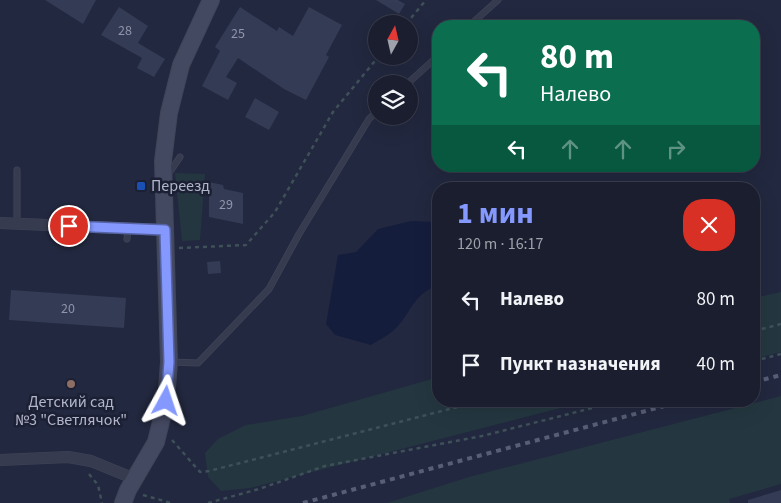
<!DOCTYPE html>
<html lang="ru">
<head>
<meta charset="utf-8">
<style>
  :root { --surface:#1a1e2f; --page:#272b3b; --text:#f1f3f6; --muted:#9fa2aa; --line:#383c4b; --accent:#8498fe }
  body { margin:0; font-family:"Source Sans 3",sans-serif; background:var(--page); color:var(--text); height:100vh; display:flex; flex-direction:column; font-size:19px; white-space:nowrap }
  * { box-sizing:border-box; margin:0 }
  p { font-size:16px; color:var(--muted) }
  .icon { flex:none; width:28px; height:28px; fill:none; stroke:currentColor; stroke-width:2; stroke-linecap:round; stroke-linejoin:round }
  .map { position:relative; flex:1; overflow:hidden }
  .panel { position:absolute; left:432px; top:182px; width:328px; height:225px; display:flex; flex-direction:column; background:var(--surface); border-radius:20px; box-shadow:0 5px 20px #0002,0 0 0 1px var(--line) }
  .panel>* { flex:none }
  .banner { position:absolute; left:432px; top:20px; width:328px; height:152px; border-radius:20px; box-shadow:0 5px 20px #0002,0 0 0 1px var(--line); background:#0b6e4f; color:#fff; overflow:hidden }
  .needle { width:32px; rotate:8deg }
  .buttons { position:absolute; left:368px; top:15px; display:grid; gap:10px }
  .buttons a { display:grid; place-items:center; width:50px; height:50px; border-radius:50%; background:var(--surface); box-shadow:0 5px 20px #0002,0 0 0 1px var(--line); font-size:25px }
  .pin { position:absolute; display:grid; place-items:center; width:42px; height:42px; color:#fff; margin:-21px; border:2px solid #fff; border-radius:50%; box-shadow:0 1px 5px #0007 }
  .me { position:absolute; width:55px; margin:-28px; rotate:5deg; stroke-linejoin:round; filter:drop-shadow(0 0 4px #0008) }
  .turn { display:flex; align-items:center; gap:18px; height:105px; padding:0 25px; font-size:22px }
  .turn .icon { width:65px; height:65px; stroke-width:2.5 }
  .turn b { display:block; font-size:35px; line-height:42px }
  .lanes { display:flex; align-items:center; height:48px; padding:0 25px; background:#0003; justify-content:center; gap:25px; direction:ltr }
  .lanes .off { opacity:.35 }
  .round { display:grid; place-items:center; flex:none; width:52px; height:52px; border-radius:20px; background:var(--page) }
  .summary { display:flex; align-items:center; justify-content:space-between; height:85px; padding:0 25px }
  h1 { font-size:30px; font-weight:700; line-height:38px; color:var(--accent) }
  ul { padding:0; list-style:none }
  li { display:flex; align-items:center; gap:15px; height:65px; padding:0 25px }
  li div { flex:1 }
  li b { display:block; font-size:19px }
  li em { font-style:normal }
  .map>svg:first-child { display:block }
  .green { fill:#243740 }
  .water { fill:#151d3d }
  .building { fill:#343b55 }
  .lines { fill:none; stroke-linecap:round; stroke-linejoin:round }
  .service-casing { stroke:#404458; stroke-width:7 }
  .minor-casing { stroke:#404458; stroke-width:12 }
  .secondary-casing { stroke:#404458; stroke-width:18 }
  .path { stroke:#3e5058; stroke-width:2.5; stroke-dasharray:4 4; stroke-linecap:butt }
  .service { stroke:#373b4f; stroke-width:5.5 }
  .minor { stroke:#373b4f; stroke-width:11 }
  .secondary { stroke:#444962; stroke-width:16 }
  .rail { stroke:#585e76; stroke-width:4; stroke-dasharray:5 5; stroke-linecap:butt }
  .route-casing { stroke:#5663a5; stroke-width:12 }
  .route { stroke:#8498fe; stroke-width:9 }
  .transit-dot { fill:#1a4fb4; stroke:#1c2034; stroke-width:2 }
  .education-dot { fill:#8d6e63; stroke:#1c2034; stroke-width:2 }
  .labels { text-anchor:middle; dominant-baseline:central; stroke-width:5; stroke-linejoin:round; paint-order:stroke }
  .number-label { font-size:14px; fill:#9195ab }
  .poi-label { font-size:16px; fill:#b3b6ca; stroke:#1c2034; text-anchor:start }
</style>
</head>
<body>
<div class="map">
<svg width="781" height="503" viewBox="0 0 781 503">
  <rect width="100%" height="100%" fill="#22283f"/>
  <!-- green -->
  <path class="green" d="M175,173L205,174L200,240L182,241Z
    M781,292V352L754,359V298Z
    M439,377V401H588L250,488L221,491L208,477L205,453L218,439L246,425L302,416Z
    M781,396V484L729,499L730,503H387L469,477Z"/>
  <!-- water -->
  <path class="water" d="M439,220V285C413,294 413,310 397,327C391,334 379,340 371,345L335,335L326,324L338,255L356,252L378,229L411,221L434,222Z"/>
  <!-- building -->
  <path class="building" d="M45,0H96L83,24Z
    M376,0H398L405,4L399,14Z
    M119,7L148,26L138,43L165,59L154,77L137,68L142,58L101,35Z
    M240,7L277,31L279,27L293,36L309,7L342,25L326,55L329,57L306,100L284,89L238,58L226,77L237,83L228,100L202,86L220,51L215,47Z
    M255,98L279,112L269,130L245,117Z
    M209,182L223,185L224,189L243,193V224L209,217Z
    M220,261L221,273L208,274L207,262Z
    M11,290L126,298L124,328L9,320Z
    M781,490V503H748V500Z"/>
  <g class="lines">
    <defs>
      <path id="service" d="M469,26L498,0
        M407,84L439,55
        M167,176L180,157
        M17,224V170
        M127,239L128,229
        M171,362L198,363L269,289L299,234L369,119L376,112"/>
      <path id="minor" d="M0,223L165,230
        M0,460L68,457L91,461L135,479"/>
      <path id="secondary" d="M123,503L128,490L156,442L166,401L169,362L163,161L169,113L181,65L211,0"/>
    </defs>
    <!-- service casing -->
    <use href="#service" class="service-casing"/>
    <!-- minor casing -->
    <use href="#minor" class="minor-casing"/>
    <!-- secondary casing -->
    <use href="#secondary" class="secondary-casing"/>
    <!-- path -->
    <path class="path" d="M406,24L426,0
      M179,248L246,245L275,212L333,112L379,56
      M754,331L781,324
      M754,361L781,354
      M172,440L200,472L209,471L481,401
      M89,474L98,485L102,503
      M143,495L171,503
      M208,503L259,489L325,466L482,436L620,401"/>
    <!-- service -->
    <use href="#service" class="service"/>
    <!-- minor -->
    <use href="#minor" class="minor"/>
    <!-- secondary -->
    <use href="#secondary" class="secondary"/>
    <!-- rail -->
    <path class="rail" d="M754,382L781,375
      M303,503L683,401"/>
  </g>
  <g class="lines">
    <defs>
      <path id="route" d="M69,226L165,230L169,362L166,401"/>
    </defs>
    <!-- route casing -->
    <use href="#route" class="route-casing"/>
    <!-- route -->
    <use href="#route" class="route"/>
  </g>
  <!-- markers -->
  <rect class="transit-dot" x="136" y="181" width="10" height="10" rx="2.5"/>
  <circle class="education-dot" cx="71" cy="384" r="5"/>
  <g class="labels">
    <!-- number labels -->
    <g class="number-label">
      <text x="125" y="31">28</text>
      <text x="238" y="34">25</text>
      <text x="226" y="205">29</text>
      <text x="68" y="309">20</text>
    </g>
    <!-- poi labels -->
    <g class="poi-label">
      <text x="151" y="186">Переезд</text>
      <text x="71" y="402" text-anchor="middle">Детский сад<tspan x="71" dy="18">№3 "Светлячок"</tspan></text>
    </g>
  </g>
</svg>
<div class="buttons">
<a><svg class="needle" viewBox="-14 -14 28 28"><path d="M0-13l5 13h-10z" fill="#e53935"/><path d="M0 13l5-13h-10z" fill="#9fa2aa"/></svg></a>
<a><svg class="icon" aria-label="layers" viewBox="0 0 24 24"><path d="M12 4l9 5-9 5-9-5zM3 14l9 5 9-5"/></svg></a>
</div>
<div class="pin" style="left:69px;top:226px;background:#d93025"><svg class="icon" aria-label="arrive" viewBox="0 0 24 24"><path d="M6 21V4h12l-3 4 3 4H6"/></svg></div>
<svg class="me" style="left:166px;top:401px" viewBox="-20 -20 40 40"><path d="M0-17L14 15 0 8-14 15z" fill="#8498fe" stroke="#fff" stroke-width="4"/></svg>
<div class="banner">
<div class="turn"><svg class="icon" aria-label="left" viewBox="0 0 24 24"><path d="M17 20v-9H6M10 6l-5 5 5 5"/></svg><div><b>80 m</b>Налево</div></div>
<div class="lanes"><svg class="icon" aria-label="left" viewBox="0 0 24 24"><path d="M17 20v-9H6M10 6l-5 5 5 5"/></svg><svg class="icon off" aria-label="ahead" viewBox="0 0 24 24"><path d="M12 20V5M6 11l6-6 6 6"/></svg><svg class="icon off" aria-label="ahead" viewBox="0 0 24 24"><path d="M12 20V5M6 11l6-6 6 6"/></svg><svg class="icon off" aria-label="right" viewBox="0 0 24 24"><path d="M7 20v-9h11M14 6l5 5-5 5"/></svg></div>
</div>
<section class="panel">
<div class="summary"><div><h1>1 мин</h1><p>120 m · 16:17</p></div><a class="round" style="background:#d93025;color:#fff"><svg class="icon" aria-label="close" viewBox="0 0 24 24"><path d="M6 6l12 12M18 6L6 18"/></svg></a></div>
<ul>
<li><svg class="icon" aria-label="left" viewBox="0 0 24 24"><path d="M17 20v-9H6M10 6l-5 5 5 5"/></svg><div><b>Налево</b></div><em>80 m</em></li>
<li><svg class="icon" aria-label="arrive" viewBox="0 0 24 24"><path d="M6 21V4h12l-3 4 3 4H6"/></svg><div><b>Пункт назначения</b></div><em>40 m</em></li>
</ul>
</section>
</div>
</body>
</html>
